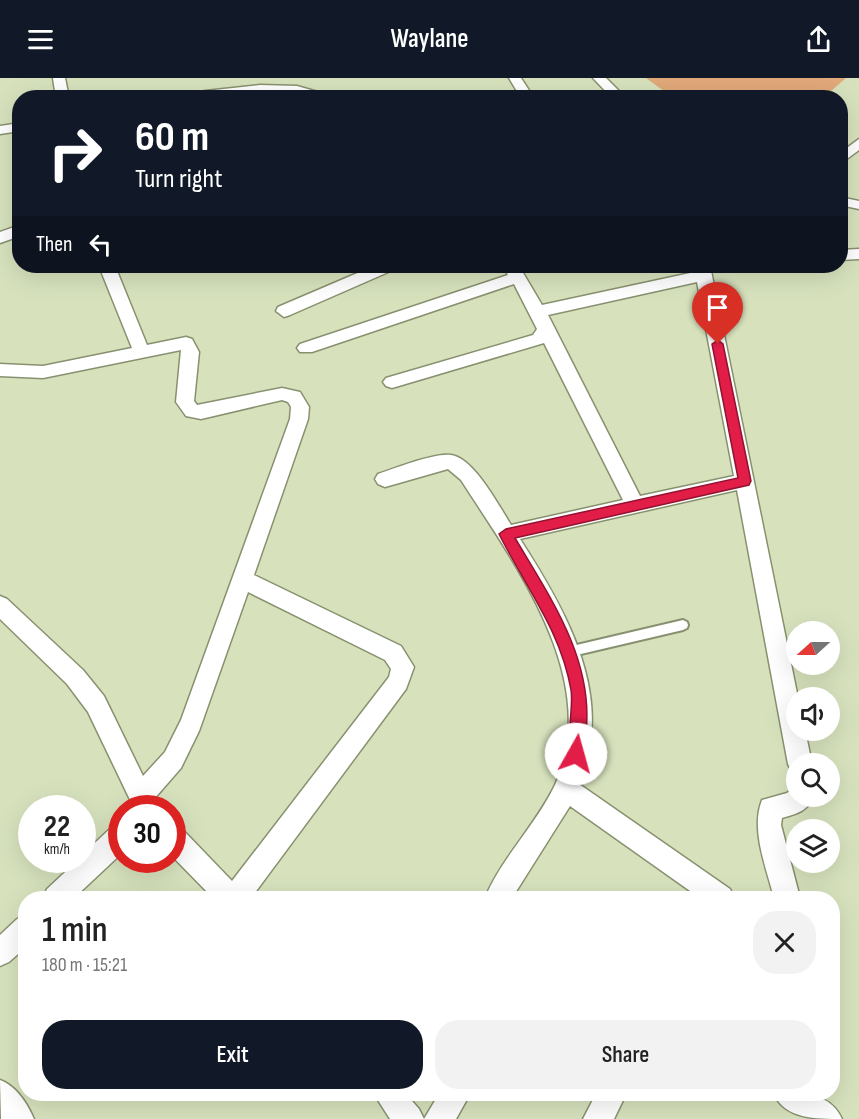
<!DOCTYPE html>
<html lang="en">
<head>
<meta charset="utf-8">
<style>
  :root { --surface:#fff; --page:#f2f2f2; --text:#222; --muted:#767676; --accent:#111827 }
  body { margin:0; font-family:"Sofia Sans Condensed",sans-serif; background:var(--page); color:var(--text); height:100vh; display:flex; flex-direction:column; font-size:22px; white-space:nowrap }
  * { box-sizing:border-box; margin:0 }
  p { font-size:20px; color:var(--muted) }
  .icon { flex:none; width:33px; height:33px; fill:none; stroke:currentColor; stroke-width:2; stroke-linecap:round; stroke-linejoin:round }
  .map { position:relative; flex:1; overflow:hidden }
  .panel { position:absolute; left:18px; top:813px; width:822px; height:210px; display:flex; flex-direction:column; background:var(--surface); border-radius:24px; box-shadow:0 6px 24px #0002 }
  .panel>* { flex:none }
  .banner { position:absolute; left:12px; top:12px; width:836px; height:183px; border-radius:24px; box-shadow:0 6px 24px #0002; background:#111827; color:#fff; overflow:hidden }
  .needle { width:39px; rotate:249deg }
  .fabs { position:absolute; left:786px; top:543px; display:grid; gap:12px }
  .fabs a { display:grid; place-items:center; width:54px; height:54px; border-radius:50%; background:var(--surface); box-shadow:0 6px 24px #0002; font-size:30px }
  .speed { position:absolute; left:18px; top:717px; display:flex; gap:12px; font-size:30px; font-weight:700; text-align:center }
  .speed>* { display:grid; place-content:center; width:78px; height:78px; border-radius:50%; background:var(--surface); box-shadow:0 6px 24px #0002; line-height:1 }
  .speed small { font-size:15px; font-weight:400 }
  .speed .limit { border:9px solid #d22; background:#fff; color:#111 }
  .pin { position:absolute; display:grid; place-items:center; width:51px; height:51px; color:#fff; margin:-62px -26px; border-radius:50% 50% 50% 0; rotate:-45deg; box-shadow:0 0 6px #0007 }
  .pin .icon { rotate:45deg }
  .me { position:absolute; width:66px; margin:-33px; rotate:7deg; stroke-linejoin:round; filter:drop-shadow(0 0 4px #0008) }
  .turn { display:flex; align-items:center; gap:21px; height:126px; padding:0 24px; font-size:27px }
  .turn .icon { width:78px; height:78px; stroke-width:2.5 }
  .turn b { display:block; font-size:42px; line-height:51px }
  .then { display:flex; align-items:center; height:57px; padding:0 24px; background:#0003; gap:12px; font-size:22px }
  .round { display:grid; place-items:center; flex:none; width:63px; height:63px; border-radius:24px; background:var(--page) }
  .head { display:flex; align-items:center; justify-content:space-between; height:102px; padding:0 24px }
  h1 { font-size:36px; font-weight:600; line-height:45px }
  .button { display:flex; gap:12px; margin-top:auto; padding:12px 24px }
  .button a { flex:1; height:69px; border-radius:24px; background:var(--accent); color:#fff; font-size:24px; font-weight:600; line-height:69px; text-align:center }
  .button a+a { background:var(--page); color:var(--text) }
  header { display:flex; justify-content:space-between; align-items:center; height:78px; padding:0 24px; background:var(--accent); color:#fff; font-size:27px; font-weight:600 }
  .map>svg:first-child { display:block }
  .green { fill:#e2a97a }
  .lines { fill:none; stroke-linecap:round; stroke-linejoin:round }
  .service-casing { stroke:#88916f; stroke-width:4 }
  .minor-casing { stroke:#88916f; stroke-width:3 }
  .service { fill:#fff; fill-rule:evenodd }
  .minor { fill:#fff; fill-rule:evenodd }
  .route { fill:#e11d48; stroke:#92132f; stroke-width:1.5 }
</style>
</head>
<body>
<header><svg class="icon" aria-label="menu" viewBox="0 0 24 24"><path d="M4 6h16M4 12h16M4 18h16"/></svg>Waylane<svg class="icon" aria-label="share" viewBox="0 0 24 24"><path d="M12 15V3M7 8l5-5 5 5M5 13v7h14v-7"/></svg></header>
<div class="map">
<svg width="859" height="1041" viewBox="0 0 859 1041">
  <rect width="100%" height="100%" fill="#d7e2bd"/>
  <!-- green -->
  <path class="green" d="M646,0H846L823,20L672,19Z"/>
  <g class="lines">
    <defs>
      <path id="service" d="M683,542L687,544L688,547L687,550L683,552L568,579L564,577L563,574L564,571L568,569Z"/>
      <path id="minor" d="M53,0H65L69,20H56Z
        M509,0H521L534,20H521Z
        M593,0H606L626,20H612Z
        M260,7L297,8L339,20L279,14L181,20L205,13Z
        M20,45V53L0,56V48Z
        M859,61V72L840,86V75Z
        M840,119L859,123V131L840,127Z
        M20,147V158L0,165V154Z
        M859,171V181L840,182V172Z
        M99,188H115L147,267L186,259L192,261L199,274L194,323L197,327L282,310L300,314L309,329L308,341L254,497L401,568L414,589L406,611L251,820H213L172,778V747L181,750L232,803L389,599L391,591L385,582L248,514L199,653L181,690L154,721L156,730H134L88,634L67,606L0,541V518L7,521L83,592L104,618L143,698L165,674L181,642L290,341L291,329L288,324L282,322L201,341L186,338L176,324L181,272L43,300L0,298V286L43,288L132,270Z
        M374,188H395L393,192L290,237L284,239L276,233L278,229Z
        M503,188H519L542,227L695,194L694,188H710L798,620L796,652H805L812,686H796V696L792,694L788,686L737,412L520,461C558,520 604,597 589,671C587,682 583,694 579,706L730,811L734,820H700L570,728L512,820H485C502,779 536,747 555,707C603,603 515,486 461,402L448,391L385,409L378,406L375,401L378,396C396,390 434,375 451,377C474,380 499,428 511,447L623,422L544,265L392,310L386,308L383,304L386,300L533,257L537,251L514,206L312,274H300L297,270L300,266L508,197ZM697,204L734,398L640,418L548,237Z
        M796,708V718H814C808,733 796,736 782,740L781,747L800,820H774C767,791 750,752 762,722L787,715Z
        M122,745V775L74,820H43L47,811L78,782H82V777L113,748Z
        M26,837V869L9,884L0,888V857L17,841Z
        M0,1002C16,1008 27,1025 34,1041H1Z
        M374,1016H406L419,1031L424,1041H390Z
        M439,1016H470L456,1041H424Z
        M596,1016H626L614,1041H583Z
        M774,1016C799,1013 830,1014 842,1041C816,1041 785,1041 774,1016Z"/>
    </defs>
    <!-- service casing -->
    <use href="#service" class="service-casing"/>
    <!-- minor casing -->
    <use href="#minor" class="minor-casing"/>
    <!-- service -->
    <use href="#service" class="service"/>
    <!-- minor -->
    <use href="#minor" class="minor"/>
  </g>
  <!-- route -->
  <path class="route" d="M718,262L723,266L751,403L749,407L515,460C550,519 594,582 586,654C585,663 585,673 581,681L576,683L570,681C565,668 574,630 571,612C561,553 525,508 499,456L506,451L738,400L712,266Z"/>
</svg>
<div class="fabs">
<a><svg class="needle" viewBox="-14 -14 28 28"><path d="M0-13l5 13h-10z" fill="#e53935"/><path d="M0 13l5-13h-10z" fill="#767676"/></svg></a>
<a><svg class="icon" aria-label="sound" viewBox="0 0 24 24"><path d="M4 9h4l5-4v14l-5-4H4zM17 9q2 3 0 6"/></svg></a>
<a><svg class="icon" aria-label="search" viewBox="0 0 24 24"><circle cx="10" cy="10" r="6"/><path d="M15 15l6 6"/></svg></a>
<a><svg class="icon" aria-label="layers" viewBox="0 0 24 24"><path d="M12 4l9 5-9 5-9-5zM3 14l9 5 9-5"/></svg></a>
</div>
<div class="speed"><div>22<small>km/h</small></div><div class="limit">30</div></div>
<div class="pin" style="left:718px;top:266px;background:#d93025"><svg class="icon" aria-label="arrive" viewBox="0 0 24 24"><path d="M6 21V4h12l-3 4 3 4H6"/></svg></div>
<svg class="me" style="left:576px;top:676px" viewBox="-20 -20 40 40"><circle r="19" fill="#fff"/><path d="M0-13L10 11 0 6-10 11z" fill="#e11d48"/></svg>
<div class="banner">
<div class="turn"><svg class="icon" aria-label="right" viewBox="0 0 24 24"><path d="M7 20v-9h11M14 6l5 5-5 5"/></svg><div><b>60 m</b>Turn right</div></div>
<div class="then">Then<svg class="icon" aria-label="left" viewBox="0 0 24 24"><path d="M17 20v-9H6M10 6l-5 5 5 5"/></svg></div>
</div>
<section class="panel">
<div class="head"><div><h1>1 min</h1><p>180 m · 15:21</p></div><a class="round"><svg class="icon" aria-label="close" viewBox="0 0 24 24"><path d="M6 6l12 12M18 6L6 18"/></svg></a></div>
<div class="button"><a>Exit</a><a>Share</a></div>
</section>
</div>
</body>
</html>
